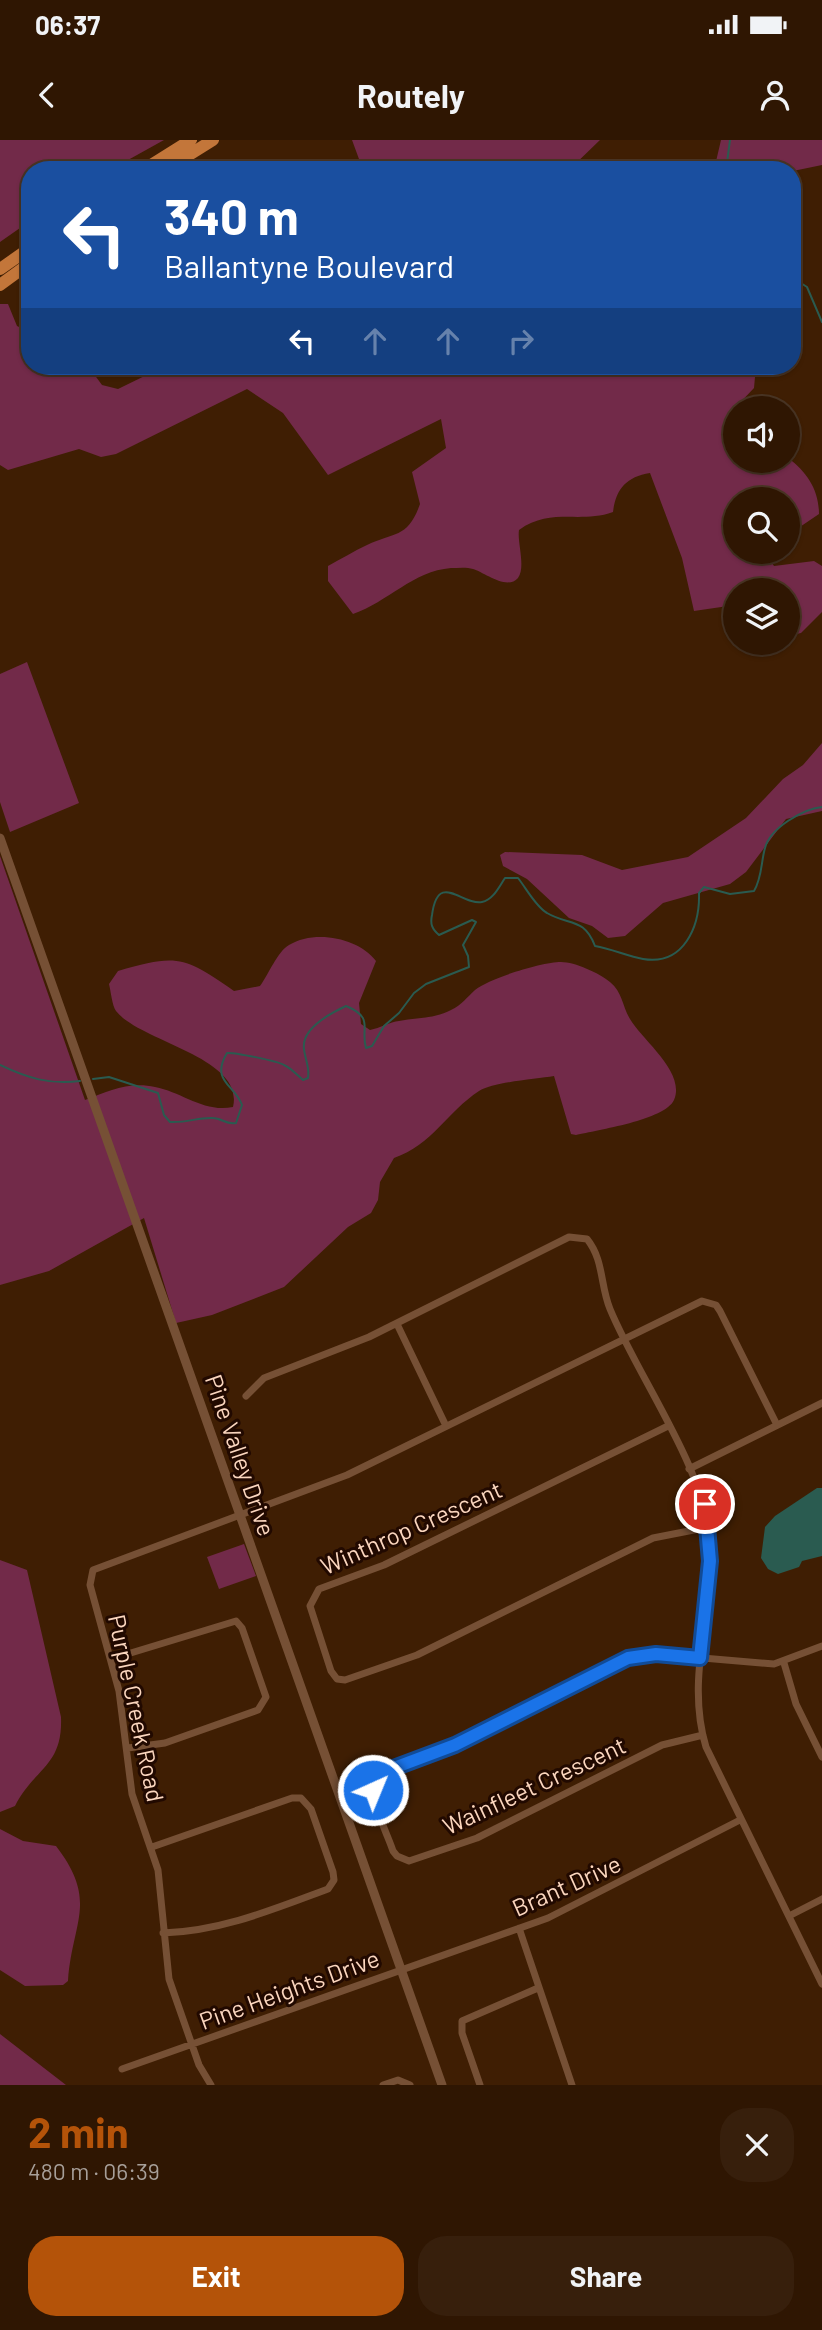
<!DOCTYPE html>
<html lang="en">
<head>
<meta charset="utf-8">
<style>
  :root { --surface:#2f1602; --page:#371f0c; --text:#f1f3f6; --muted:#a79f99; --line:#4a3524; --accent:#b45309 }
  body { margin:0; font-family:Barlow,sans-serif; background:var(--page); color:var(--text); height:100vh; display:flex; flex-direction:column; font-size:26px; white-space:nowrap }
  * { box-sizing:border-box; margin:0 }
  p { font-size:23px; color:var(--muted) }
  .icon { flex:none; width:38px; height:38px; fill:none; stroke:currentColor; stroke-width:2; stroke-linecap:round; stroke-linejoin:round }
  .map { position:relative; height:1945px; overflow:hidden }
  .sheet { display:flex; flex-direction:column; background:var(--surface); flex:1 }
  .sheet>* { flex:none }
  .top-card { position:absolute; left:21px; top:21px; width:780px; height:214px; border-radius:28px; box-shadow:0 2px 5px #0004,0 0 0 2px var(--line); background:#1a4fa0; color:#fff; overflow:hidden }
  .fabs { position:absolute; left:723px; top:256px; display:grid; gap:14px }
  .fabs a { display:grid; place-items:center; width:77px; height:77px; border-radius:50%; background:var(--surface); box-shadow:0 2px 5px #0004,0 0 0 2px var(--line); font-size:35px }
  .pin { position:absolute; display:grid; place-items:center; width:60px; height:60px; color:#fff; margin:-30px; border:4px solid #fff; border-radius:50%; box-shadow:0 2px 7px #0007 }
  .me { position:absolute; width:77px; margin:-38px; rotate:44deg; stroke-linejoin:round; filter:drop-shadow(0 0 5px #0008) }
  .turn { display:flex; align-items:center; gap:24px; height:147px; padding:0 28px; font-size:32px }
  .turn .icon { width:91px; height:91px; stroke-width:2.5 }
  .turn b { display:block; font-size:49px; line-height:60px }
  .lanes { display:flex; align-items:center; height:66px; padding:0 28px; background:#0003; justify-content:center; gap:35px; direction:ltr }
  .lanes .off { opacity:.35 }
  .round { display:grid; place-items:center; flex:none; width:74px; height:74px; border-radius:28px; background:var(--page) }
  .headline { display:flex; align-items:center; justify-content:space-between; height:119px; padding:0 28px }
  h1 { font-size:42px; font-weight:700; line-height:52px; color:var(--accent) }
  .primary-button { display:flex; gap:14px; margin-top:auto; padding:14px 28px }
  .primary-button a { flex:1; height:80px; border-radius:28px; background:var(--accent); color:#fff; font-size:28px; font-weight:700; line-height:80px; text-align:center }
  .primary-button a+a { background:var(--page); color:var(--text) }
  .status { display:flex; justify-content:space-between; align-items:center; height:49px; padding:0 35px; background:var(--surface); direction:ltr }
  .status svg { height:19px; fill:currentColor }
  header { display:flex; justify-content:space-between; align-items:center; height:91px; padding:0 28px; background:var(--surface); font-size:32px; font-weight:700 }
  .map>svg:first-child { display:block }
  .green { fill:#722a49 }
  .water { fill:#2a5b50 }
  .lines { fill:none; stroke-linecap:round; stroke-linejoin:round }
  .stream { stroke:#2a5b50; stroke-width:2 }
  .minor { stroke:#765035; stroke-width:7 }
  .tertiary { stroke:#765035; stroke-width:9 }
  .primary { stroke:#c3763a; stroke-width:12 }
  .route-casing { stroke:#114b97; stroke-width:18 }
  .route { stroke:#1a73e8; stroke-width:12 }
  .labels { text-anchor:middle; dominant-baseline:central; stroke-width:6; stroke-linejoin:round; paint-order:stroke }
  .street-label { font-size:24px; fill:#fbd6be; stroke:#210900 }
</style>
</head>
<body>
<div class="status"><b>06:37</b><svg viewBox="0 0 49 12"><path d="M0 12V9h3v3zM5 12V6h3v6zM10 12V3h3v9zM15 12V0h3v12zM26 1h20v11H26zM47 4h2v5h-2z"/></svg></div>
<header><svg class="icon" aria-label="back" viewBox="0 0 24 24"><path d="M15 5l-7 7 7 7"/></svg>Routely<svg class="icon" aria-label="person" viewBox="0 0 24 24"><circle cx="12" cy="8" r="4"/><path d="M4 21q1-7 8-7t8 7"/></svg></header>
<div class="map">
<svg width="822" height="1945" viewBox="0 0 822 1945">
  <rect width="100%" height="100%" fill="#3f1e03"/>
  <!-- green -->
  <path class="green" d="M0,0H164L110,30H30V81L0,102Z
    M352,0H600L569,30H363Z
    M721,0H822V25L793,31L714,30Z
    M0,164H8L17,186L30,192V226H88L102,245L118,249L165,226H756L754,248L735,268V320L788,318C807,332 819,350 819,374L788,395V359H735V411H770L767,415L774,426L814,421L822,426V472L801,493L788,496V450H735V465L694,471L682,418L650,333C626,337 616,349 613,372C580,384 551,367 519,390C517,402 526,427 518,438C507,451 484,432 473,429C467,427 458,428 451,428C413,431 388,462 353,474L328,441V426C341,419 354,411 367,405C395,392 408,398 420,364L412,332L446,308L441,279L328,335L283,273L247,249L116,314L101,317L79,309L8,330L0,325Z
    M27,522L79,663L10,692L0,662V534Z
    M822,603V671L786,679L746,732L730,744L663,763L625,796L608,798L592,786L569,778L527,739L503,726L500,715L505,712L582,715L622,730L688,717L746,678L783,639L803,625Z
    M0,716L85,960C108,951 130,941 155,947C182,952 204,973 233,967C245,917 140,902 116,871C112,865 111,852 109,844L118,831C177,814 184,816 234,851L260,846C269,834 277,812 289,805C315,789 359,798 376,821L359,863L361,884L370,890C380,888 390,882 399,881C417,877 435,879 451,870C462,865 467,857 475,850C490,838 542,822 561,822C575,822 599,833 610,842C623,853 622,866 630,879C642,900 686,932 674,960C665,980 597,990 576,995L571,994L554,936C536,939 493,942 479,951C447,972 432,1005 394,1018L380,1042L378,1060L371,1073L348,1087L284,1147L212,1175L176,1183L144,1078L49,1131L0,1145Z
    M244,1404L256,1436L219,1449L207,1417Z
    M0,1420L27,1430L61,1577C63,1627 34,1628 15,1666L0,1672Z
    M0,1689L23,1701L56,1706C99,1762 72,1781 68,1841L63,1845L25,1846L0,1830Z
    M0,1894L66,1945H0Z"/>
  <!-- water -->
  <path class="water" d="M817,1348H822V1416L802,1421L799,1427L778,1434L768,1429L761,1418L765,1387L775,1376Z"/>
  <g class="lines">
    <!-- stream -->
    <path class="stream" d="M726,30L730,0
      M793,138L807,147L822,182
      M0,925C27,938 50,945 80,941
      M93,939L109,937L158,953L164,975L170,982C187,983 199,977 213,978C222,978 226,985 236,983L242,965C235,945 210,941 227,913C233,912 278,921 284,925C291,928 297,935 303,940L308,938C310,928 305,919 304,909C301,889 331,873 346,866C375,878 360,888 366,908L372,906L384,886L399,873L414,853L426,844L469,827L468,816L463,805L476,782L472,780L439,795C432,789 430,784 432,775C438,730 462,766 482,762C493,760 499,747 505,738H518C526,748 536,767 547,773C569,786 584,777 595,806C612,809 627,816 643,819C684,826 700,786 699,753L704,747L730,754L754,751C762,738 761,722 765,708C770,688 803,669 822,667"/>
    <!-- minor -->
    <path class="minor" d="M397,1184L446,1286
      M246,1256L264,1238L369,1197L569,1097L587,1099C604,1120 600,1145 610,1169C638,1237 706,1330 710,1401C714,1471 685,1538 706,1607L822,1844
      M668,1286L384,1425L319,1449L310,1466L331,1531L337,1539L345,1540L417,1515L653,1398L709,1387
      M689,1329L822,1263
      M111,1519L236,1481L242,1488L266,1557L258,1570L165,1603L128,1608
      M784,1523L796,1564L822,1617
      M703,1595L662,1605L477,1698L409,1721L397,1716L393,1711C386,1689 362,1649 383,1631L455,1605L628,1518L656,1514L774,1524L822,1506
      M152,1707L292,1658H301L311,1669L333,1732L334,1740L328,1749C274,1769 222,1791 163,1793
      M789,1776L822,1759
      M519,1788L572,1945
      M122,1929L548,1778L740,1680
      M211,1945L199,1925L169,1839L158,1730L132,1654L119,1551L90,1445L93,1430L347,1335L702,1161L716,1165L720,1171L777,1285
      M383,1945L398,1940L410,1945
      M480,1945L462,1893V1881L538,1848"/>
    <!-- tertiary -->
    <path class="tertiary" d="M0,698L442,1945"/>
    <!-- primary -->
    <path class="primary" d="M143,30L191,0
      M165,30L213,0
      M0,129L30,108
      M0,145L30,123"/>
  </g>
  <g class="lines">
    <defs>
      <path id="route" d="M373,1650L376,1637L383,1632L455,1605L628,1518L656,1514L700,1518L710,1421L705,1364"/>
    </defs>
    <!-- route casing -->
    <use href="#route" class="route-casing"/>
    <!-- route -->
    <use href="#route" class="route"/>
  </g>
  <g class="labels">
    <!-- street labels -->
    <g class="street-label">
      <text transform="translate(241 1315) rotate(71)">Pine Valley Drive</text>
      <text transform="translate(411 1387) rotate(-24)">Winthrop Crescent</text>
      <text transform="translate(137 1568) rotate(78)">Purple Creek Road</text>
      <text transform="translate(534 1645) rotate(-25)">Wainfleet Crescent</text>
      <text transform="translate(566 1745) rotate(-24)">Brant Drive</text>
      <text transform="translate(289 1849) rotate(-20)">Pine Heights Drive</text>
    </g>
  </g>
</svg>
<div class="fabs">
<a><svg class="icon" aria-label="sound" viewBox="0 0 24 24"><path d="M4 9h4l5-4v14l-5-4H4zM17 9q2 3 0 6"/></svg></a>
<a><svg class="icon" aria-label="search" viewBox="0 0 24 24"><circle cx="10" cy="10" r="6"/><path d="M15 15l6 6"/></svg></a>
<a><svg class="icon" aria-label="layers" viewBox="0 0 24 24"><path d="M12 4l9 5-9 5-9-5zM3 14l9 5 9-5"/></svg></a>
</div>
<div class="pin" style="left:705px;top:1364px;background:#d93025"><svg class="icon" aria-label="arrive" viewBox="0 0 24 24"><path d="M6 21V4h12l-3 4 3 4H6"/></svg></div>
<svg class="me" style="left:373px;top:1650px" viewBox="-20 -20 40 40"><circle r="17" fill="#1a73e8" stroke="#fff" stroke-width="3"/><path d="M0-11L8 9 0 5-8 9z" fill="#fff"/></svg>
<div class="top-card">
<div class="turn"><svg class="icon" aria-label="left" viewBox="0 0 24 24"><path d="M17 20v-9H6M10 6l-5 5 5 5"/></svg><div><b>340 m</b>Ballantyne Boulevard</div></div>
<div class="lanes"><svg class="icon" aria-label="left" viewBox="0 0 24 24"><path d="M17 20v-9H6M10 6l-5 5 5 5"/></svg><svg class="icon off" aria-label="ahead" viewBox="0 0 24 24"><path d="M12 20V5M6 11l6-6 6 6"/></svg><svg class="icon off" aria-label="ahead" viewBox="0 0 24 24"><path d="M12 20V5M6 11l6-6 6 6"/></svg><svg class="icon off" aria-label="right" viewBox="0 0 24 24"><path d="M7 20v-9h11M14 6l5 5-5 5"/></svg></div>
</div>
</div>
<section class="sheet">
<div class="headline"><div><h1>2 min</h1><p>480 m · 06:39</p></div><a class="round"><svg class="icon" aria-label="close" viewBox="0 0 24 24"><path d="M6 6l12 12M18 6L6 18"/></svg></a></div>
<div class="primary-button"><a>Exit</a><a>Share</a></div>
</section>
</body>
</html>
